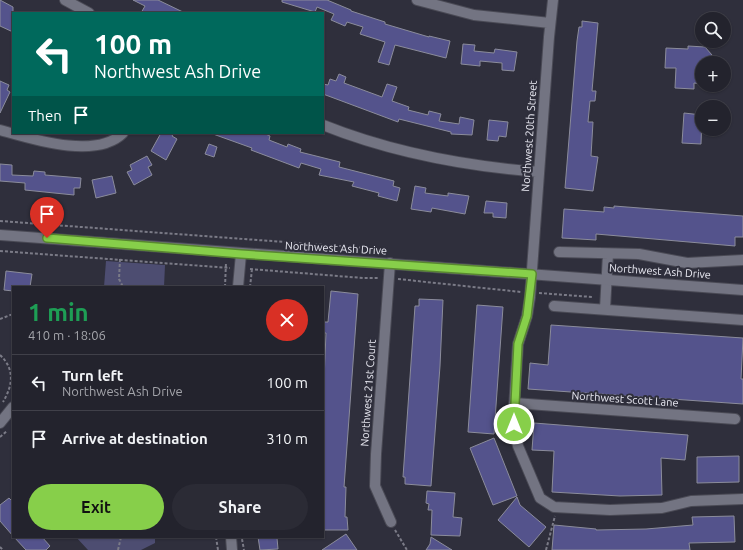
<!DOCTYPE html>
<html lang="en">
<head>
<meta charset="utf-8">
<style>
  :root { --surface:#23232d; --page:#2b2b35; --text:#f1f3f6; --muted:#a3a4aa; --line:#404049; --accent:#87cf4a }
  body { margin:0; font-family:Ubuntu,sans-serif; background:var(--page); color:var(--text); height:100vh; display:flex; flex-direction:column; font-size:15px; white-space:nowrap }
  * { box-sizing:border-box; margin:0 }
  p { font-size:13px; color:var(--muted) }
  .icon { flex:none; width:22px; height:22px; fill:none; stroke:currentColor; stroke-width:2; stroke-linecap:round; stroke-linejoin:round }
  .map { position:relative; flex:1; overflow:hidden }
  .details { position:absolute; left:12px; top:286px; width:312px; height:252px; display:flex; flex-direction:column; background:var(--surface); border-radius:0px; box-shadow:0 1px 3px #0004,0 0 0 1px var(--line) }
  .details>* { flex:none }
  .banner { position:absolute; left:12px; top:12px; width:312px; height:122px; border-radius:0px; box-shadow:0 1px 3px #0004,0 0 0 1px var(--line); background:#00695c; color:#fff; overflow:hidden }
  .controls { position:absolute; left:695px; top:12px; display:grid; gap:8px }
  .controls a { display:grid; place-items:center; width:36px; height:36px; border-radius:50%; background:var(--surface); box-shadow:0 1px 3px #0004,0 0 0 1px var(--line); font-size:20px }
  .pin { position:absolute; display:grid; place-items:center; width:34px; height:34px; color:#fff; margin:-41px -17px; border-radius:50% 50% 50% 0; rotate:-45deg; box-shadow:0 0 4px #0007 }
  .pin .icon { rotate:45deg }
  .me { position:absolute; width:44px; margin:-22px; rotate:0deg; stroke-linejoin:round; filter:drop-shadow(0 0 3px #0008) }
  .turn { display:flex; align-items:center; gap:14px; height:84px; padding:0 16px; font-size:18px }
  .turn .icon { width:52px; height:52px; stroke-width:2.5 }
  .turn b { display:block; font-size:28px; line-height:34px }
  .then { display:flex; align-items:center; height:38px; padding:0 16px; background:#0003; gap:8px; font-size:15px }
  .round { display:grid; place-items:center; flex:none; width:42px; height:42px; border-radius:21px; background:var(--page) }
  .overview { display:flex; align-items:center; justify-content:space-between; height:68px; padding:0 16px }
  h1 { font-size:24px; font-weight:600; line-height:30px; color:#1e9e55 }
  .cta { display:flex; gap:8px; margin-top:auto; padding:8px 16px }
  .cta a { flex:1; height:46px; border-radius:24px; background:var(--accent); color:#111; font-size:16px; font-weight:600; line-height:46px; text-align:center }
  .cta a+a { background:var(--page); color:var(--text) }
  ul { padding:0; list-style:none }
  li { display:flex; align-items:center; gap:12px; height:56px; padding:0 16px; border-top:1px solid var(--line) }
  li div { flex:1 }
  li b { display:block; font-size:15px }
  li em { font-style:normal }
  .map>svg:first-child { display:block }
  .green { fill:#4d4d71 }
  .building { fill:#54538c; stroke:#8b8c9b }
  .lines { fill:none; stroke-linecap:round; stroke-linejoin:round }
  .minor-casing { stroke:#4a4a55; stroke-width:12 }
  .tertiary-casing { stroke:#4a4a55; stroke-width:12 }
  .path { stroke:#7b7b87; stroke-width:2; stroke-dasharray:3 2; stroke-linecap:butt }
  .minor { stroke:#737482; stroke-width:10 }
  .tertiary { stroke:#737482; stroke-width:10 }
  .route-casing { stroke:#588730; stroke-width:10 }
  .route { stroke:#87cf4a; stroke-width:7 }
  .labels { text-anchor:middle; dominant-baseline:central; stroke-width:4; stroke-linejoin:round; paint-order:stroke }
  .street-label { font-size:11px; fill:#eaeaf3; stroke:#2f2f3c }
</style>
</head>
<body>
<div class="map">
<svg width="743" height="550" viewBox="0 0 743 550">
  <rect width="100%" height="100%" fill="#2f2f3c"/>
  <!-- green -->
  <path class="green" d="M106,261L165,265L164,287H104Z
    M76,537H155V543L141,550H88Z"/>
  <!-- building -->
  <path class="building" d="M0,0L13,7V32L0,26Z
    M133,0H158L185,13H141L145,6Z
    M282,0H327L351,10V11L385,22V24L429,37V36L450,41L446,58L395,45L389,65L378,62L385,42L360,34L363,27L347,22L345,26L331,20L334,14L317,7L315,12L282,2Z
    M582,21L598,23L592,91H596L595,101H590L588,122H593L591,156L598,157L593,191L565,188L577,41L579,27H582Z
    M463,44L475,45L474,51L494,53L495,49L517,52L514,71L502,70V63L480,61V66L461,64Z
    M688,46L705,47L712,55V63H702V84L694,83V89L675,88L676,68H665L666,48L688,49Z
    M339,74L346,77L344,83L382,97L387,84L397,87L392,101L409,107L408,110L428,115L429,111L441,114L439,121L459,124L460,117L474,120L472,135L451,134V132L399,119L398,122L323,94V84L328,85L330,79L336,81Z
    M0,81L9,85L7,90L10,92L0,113Z
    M684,113L702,115L701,144L682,143Z
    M489,120L508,122L506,137L499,136L498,141L487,140Z
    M161,133H174L172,136L177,139L166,160L151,151Z
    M213,133H263L270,136L269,140L287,147L288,144L301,149L300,152L340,162L339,167L394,181L393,186L400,188L397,201L378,196L379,193L352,186L354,182L319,175L321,169L301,163L299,168L251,150L252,148L213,134Z
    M209,144L217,147L214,157L205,154Z
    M147,156L152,165L148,167L152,175L134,185L127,172L132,170L130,165Z
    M0,164L12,165V175L33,176L34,171L45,172V175L81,178L80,188H74V195L25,190V183L0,181Z
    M112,176L116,193L96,198L92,180Z
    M415,186L426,188L425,193L448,196V193L469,196L465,214L432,208L431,212L411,209Z
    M486,201L507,203L506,218L493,217V213H484Z
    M614,206L743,216V237H735V246L596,234V240L562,238L564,209L604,212V207L614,208Z
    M6,271L32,274L30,287H13V291L4,290Z
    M331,291L358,294L344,487H346L345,517H347L348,530H323V404L326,333H323L324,322H328Z
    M419,299L443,300L440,366L431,486L405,484V477H403L415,306H419Z
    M477,305L503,307L494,434L468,432Z
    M551,325L743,338L741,379H743V404L528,389L530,363L548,365Z
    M534,423L688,435L685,460L661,458L662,495L620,496L552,492L554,451L532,450Z
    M494,438L517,496L493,505L470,448Z
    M739,456V482L697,483V457Z
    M427,491L455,493L453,517L462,518L460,536L431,535L432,510H428L429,504L426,503Z
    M517,497L520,505L546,527L529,547L498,520Z
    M9,498L13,502V536L0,521V505Z
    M734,516L735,542L689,543L690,550H552L554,525L596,529V530L646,529L693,525L692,517Z
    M346,534L357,550H322Z
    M14,537H42L50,546L46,550H26Z
    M258,537L277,538L278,549L260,550Z
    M431,537L452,550H426L430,544Z"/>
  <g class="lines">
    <defs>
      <path id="minor" d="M65,0L89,13
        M417,0L474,15L550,23
        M553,0L549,37L530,297L527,316L518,344L513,425L518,446L540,498L554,507L610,510L662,508L691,501L743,499
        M323,125C393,153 464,166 539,172
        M0,130C32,139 96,160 123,133
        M559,252L639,254L687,263L743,260
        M390,263L376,454L375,486L391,522
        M238,287L241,254
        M554,306L743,320
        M605,309L608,254
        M514,403L735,419
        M0,423L13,407
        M231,537L232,550"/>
      <path id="tertiary" d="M0,235L743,290"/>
    </defs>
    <!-- minor casing -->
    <use href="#minor" class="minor-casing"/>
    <!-- tertiary casing -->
    <use href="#tertiary" class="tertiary-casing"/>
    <!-- path -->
    <path class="path" d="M0,221L366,248
      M0,251L230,268
      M120,259L119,279L123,287
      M250,269L363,278H379
      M398,279L521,292
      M225,287L226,262
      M250,287L252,269
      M539,293L592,297
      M0,319L13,314
      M0,355C15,369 13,385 3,402
      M0,437L7,431
      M395,530L407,550
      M216,537L218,550
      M242,539L244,550
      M0,547L3,550
      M118,550L121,537
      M546,550L555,516"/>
    <!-- minor -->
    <use href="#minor" class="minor"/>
    <!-- tertiary -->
    <use href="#tertiary" class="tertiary"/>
  </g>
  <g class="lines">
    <defs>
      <path id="route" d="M47,238L241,254L532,274L527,316L518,344L514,424"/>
    </defs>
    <!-- route casing -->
    <use href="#route" class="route-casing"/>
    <!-- route -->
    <use href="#route" class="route"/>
  </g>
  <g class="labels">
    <!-- street labels -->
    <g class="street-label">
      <text transform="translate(529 136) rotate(-86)">Northwest 20th Street</text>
      <text transform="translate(336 248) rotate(3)">Northwest Ash Drive</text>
      <text transform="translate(660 271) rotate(4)">Northwest Ash Drive</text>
      <text transform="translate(368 393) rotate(-86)">Northwest 21st Court</text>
      <text transform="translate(625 399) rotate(4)">Northwest Scott Lane</text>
    </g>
  </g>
</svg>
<div class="controls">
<a><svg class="icon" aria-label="search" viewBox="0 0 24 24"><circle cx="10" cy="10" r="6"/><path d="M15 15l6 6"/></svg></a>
<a>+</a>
<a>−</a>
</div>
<div class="pin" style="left:47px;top:238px;background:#d93025"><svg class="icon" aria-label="arrive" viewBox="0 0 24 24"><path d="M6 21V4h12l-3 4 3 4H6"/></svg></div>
<svg class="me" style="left:514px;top:424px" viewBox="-20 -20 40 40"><circle r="17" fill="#87cf4a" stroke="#fff" stroke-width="3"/><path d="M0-11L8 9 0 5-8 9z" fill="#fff"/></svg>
<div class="banner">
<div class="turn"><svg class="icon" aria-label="left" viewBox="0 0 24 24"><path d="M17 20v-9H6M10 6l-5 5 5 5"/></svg><div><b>100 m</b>Northwest Ash Drive</div></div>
<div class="then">Then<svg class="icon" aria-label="arrive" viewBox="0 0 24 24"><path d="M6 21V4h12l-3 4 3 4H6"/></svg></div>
</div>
<section class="details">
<div class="overview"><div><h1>1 min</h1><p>410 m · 18:06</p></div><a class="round" style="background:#d93025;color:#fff"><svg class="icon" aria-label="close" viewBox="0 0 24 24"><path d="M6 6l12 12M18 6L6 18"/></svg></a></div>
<ul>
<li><svg class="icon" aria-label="left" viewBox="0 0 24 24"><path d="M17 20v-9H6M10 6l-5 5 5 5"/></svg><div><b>Turn left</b><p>Northwest Ash Drive</p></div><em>100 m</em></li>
<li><svg class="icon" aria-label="arrive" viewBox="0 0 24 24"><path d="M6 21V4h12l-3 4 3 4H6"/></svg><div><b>Arrive at destination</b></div><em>310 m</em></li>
</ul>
<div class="cta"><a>Exit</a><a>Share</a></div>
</section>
</div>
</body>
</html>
